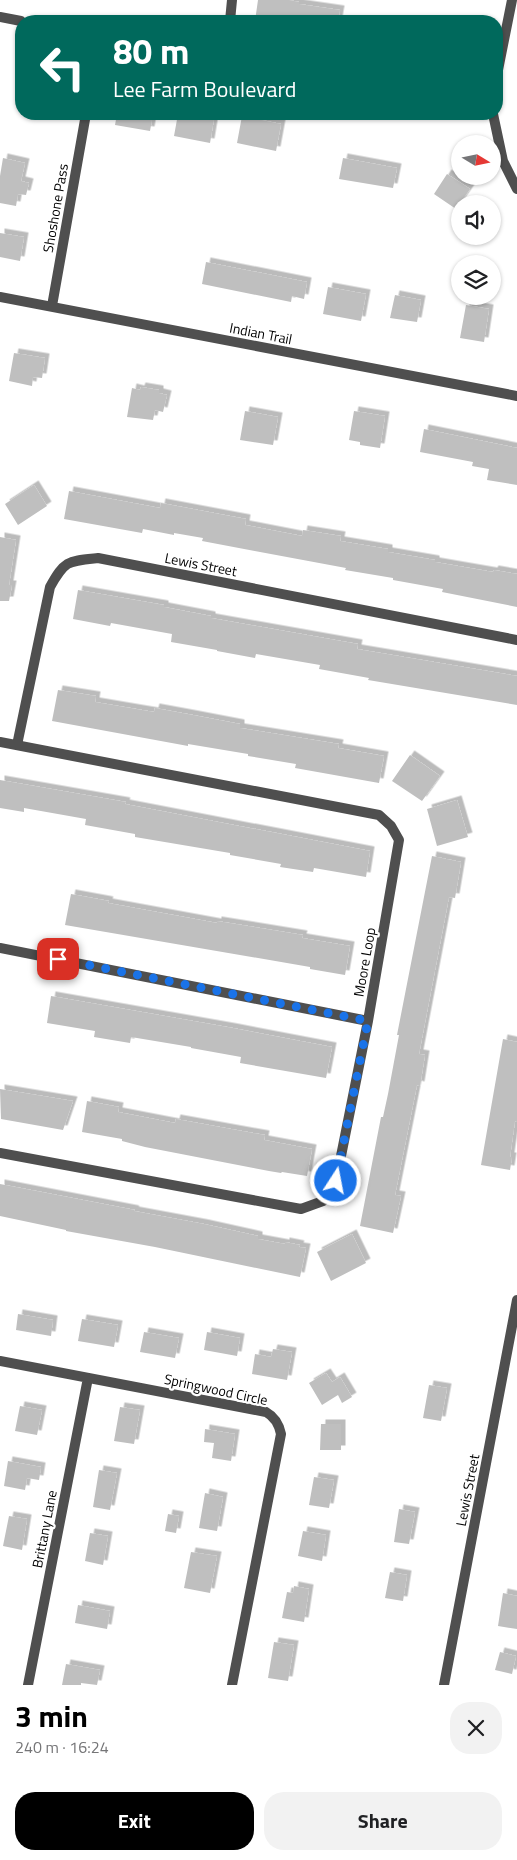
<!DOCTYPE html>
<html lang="en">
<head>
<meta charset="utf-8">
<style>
  :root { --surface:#fff; --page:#f2f2f2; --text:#202124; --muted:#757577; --accent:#000 }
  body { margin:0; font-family:"Titillium Web",sans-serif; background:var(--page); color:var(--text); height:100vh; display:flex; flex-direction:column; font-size:19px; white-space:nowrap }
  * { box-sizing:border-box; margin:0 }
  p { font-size:16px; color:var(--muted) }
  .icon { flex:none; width:28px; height:28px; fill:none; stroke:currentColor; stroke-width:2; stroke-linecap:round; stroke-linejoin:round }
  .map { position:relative; height:1685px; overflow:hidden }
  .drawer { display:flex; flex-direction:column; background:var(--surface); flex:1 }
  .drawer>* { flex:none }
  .top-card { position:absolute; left:15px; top:15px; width:488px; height:105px; border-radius:20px; box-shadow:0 1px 4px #0004; background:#00695c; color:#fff; overflow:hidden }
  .needle { width:32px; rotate:100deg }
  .fabs { position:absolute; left:451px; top:135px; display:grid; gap:10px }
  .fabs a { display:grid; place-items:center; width:50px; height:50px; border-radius:50%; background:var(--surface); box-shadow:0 1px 4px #0004; font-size:25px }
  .pin { position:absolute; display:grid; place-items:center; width:42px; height:42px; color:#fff; margin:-21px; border-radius:10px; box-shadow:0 2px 8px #0006 }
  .me { position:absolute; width:55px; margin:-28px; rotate:11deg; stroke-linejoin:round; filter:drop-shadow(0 0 4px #0008) }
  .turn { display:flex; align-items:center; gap:18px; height:105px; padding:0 15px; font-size:22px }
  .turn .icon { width:65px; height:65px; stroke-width:2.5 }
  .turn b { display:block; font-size:35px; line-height:42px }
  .round { display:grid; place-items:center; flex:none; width:52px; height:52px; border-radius:20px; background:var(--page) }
  .overview { display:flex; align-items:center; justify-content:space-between; height:85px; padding:0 15px }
  h1 { font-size:30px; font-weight:700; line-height:38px; color:var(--accent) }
  .action { display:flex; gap:10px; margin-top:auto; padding:10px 15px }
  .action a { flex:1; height:58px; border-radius:20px; background:var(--accent); color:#fff; font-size:20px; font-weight:700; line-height:58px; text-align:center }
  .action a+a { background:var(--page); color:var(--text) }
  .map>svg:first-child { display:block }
  .building { fill:#bfbfbf; filter:url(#shadow) }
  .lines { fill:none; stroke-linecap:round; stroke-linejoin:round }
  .minor { stroke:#4f4f4f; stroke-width:10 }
  .route { stroke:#1a73e8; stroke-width:9; stroke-dasharray:0 16.2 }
  .labels { text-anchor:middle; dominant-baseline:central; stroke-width:4.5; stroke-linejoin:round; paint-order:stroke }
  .street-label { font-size:14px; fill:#000; stroke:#fff }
</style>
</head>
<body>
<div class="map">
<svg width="517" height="1685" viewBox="0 0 517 1685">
  <defs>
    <filter id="shadow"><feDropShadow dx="4.5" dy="-4.5" stdDeviation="0" flood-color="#0004"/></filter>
  </defs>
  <rect width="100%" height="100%" fill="#fff"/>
  <!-- building -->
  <path class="building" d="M258,0H289L299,2V4L340,10L338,21H255Z
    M117,114H153L150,131L115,125Z
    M178,114H195V116L214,119L210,143L174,136Z
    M242,116L281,124L276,151L237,143Z
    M3,158L25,163L21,181L29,183L26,195L18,194L16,206L0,203V176Z
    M343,158L397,168L393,188L339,179Z
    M447,174L470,189L456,209L434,194Z
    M0,233L24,237L20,261L0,257Z
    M206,262L307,282L304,299L292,296L291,302L202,284Z
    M328,287L366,294L361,321L323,314Z
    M395,295L421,300L417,322L390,318Z
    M466,305L489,309L484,342L460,338Z
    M14,353L45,358L42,378L33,377L32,386L9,381Z
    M141,387L159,390V393L167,395L163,412L155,410L153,420L127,417L132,388L140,390Z
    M245,411L278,417L273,445L240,440Z
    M354,411L385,416L380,448L360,445V442L349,440Z
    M424,429L517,448V485L487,480L489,469L472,466L473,462L420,452Z
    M34,485L47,506L18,525L5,504Z
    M69,491L160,508L161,503L246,519L245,525L302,536L303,530L341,536L340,541L388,549V552L435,560V562L493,572L494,570L517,574V607L442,592L443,589L393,580V578L345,570L346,568L202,541L203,538L174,533V535L143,529L142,533L64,519Z
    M0,537L16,540L9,585H12L9,601H0Z
    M78,590L164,605V607L211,616V618L358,644L357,649L517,676V705L368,680L369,678L319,669L320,665L256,654L255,658L217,651V650L171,642L172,634L111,623L110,626L73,619Z
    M58,690L96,696L95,702L154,712L155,708L193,715L240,724V728L339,744L338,748L384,756L379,783L295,768L296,764L248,756V754L188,744V746L52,721Z
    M410,755L440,776L422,801L392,781Z
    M0,780L126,802L125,804L370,851L366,877L314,868L313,872L280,867L281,864L230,855V853L135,837V834L85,825L86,819L24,808V812L0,808Z
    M457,800L468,837L437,846L427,809Z
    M432,856L461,862L455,898L449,897L419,1054L425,1055L420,1086L417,1085L395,1195L401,1196L393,1233L360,1226L381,1117H383L388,1094L399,1035H397Z
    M71,894L109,901L108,903L217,923V921L303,935L302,938L350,946L345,975L310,969V967L65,925Z
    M51,996L233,1028L332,1047L326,1078L240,1063L241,1057L191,1048V1047L131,1037L130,1043L94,1037L95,1031L47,1023Z
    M503,1039L517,1042V1122L515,1121L510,1157H512L510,1170L481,1165Z
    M0,1089L73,1101L63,1130L1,1119Z
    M87,1101L119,1107L118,1112L175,1123L176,1119L265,1135L264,1140L312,1149L307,1176L282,1172L281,1173L269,1171L145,1147L122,1141V1139L82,1132Z
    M0,1184L135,1210L134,1211L204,1224L258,1236V1239L285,1244V1242L300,1245L299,1247L306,1248L300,1277L155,1247L66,1231V1230L0,1216Z
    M352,1234L366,1263L331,1281L317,1252Z
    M18,1314L53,1320L51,1336L16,1330Z
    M82,1319L118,1325L114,1347L78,1341Z
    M144,1332L179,1338L175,1358L140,1352Z
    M207,1332L240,1338L237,1356L204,1350Z
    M273,1349L292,1352L287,1380L252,1374L255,1354L271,1357Z
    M326,1373L332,1382L340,1377L352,1397L342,1403L338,1395L322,1405L309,1383Z
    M429,1385L447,1388L441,1421L423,1418Z
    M20,1406L42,1410L37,1435L15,1431Z
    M120,1407L140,1410L134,1444L114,1441Z
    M321,1424H341V1450H320Z
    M205,1429L235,1434L231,1461L212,1458L214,1443L204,1442Z
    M8,1461L41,1467L39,1480L27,1478L25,1490L4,1486Z
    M99,1470L117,1473L110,1510L93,1507Z
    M314,1477L334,1480L329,1508L309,1505Z
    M205,1493L223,1497L217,1531L199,1528Z
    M399,1509L415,1512L409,1544L394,1542Z
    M168,1514L179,1516L176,1533L165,1531Z
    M9,1516L27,1519L22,1550L3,1546Z
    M303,1531L326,1535L322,1561L298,1556Z
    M90,1533L108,1536L103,1565L85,1561Z
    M191,1552L217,1556L210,1593L184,1588Z
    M390,1572L407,1575L403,1601L385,1598Z
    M294,1586L309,1589L304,1622L282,1618L287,1592L293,1593Z
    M503,1593L517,1596V1629L498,1626Z
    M78,1605L110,1611L107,1629L75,1623Z
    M274,1642L294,1645L288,1681L268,1678Z
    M500,1652L516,1656L512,1674L495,1670Z
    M66,1664L100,1670L97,1685L81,1683V1685H62Z"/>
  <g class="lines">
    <!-- minor -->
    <path class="minor" d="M0,17L21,21
      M230,21L232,0
      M496,80L512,0
      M493,114L503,161L517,189
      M0,297L517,396
      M52,306L86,114
      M0,742L379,815L391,826L399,840L368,1021L336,1181L323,1201L301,1209L0,1153
      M17,745L50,587C65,560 68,561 98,558L517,640
      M0,948L368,1021
      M0,1361L266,1412C275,1417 279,1424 281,1434L232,1685
      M28,1685L88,1378
      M444,1685L517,1300"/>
  </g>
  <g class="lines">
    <!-- route -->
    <path class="route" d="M58,959L368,1021L336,1181"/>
  </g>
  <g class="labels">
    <!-- street labels -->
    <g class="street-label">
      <text transform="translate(55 208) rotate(-80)">Shoshone Pass</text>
      <text transform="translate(261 333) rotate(11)">Indian Trail</text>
      <text transform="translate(201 564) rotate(11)">Lewis Street</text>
      <text transform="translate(364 962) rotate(-80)">Moore Loop</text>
      <text transform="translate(216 1389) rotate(12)">Springwood Circle</text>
      <text transform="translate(467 1490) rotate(-79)">Lewis Street</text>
      <text transform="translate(44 1529) rotate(-79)">Brittany Lane</text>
    </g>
  </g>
</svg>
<div class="fabs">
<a><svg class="needle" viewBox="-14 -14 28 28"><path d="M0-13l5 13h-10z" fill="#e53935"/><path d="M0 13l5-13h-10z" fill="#757577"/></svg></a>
<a><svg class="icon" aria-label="sound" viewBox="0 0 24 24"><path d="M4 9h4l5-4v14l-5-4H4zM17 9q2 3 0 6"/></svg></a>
<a><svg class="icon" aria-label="layers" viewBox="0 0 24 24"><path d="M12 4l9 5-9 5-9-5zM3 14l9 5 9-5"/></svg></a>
</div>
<div class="pin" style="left:58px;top:959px;background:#d93025"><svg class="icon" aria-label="arrive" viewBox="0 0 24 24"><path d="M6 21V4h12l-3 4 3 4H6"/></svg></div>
<svg class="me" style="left:336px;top:1181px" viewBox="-20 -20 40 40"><circle r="17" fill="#1a73e8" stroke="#fff" stroke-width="3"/><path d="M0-11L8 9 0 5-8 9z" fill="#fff"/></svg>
<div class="top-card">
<div class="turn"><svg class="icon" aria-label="left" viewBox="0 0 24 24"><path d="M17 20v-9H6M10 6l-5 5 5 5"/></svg><div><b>80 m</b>Lee Farm Boulevard</div></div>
</div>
</div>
<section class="drawer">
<div class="overview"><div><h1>3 min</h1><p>240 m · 16:24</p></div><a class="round"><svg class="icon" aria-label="close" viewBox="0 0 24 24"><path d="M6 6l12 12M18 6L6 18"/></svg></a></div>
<div class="action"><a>Exit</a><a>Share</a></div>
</section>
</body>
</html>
